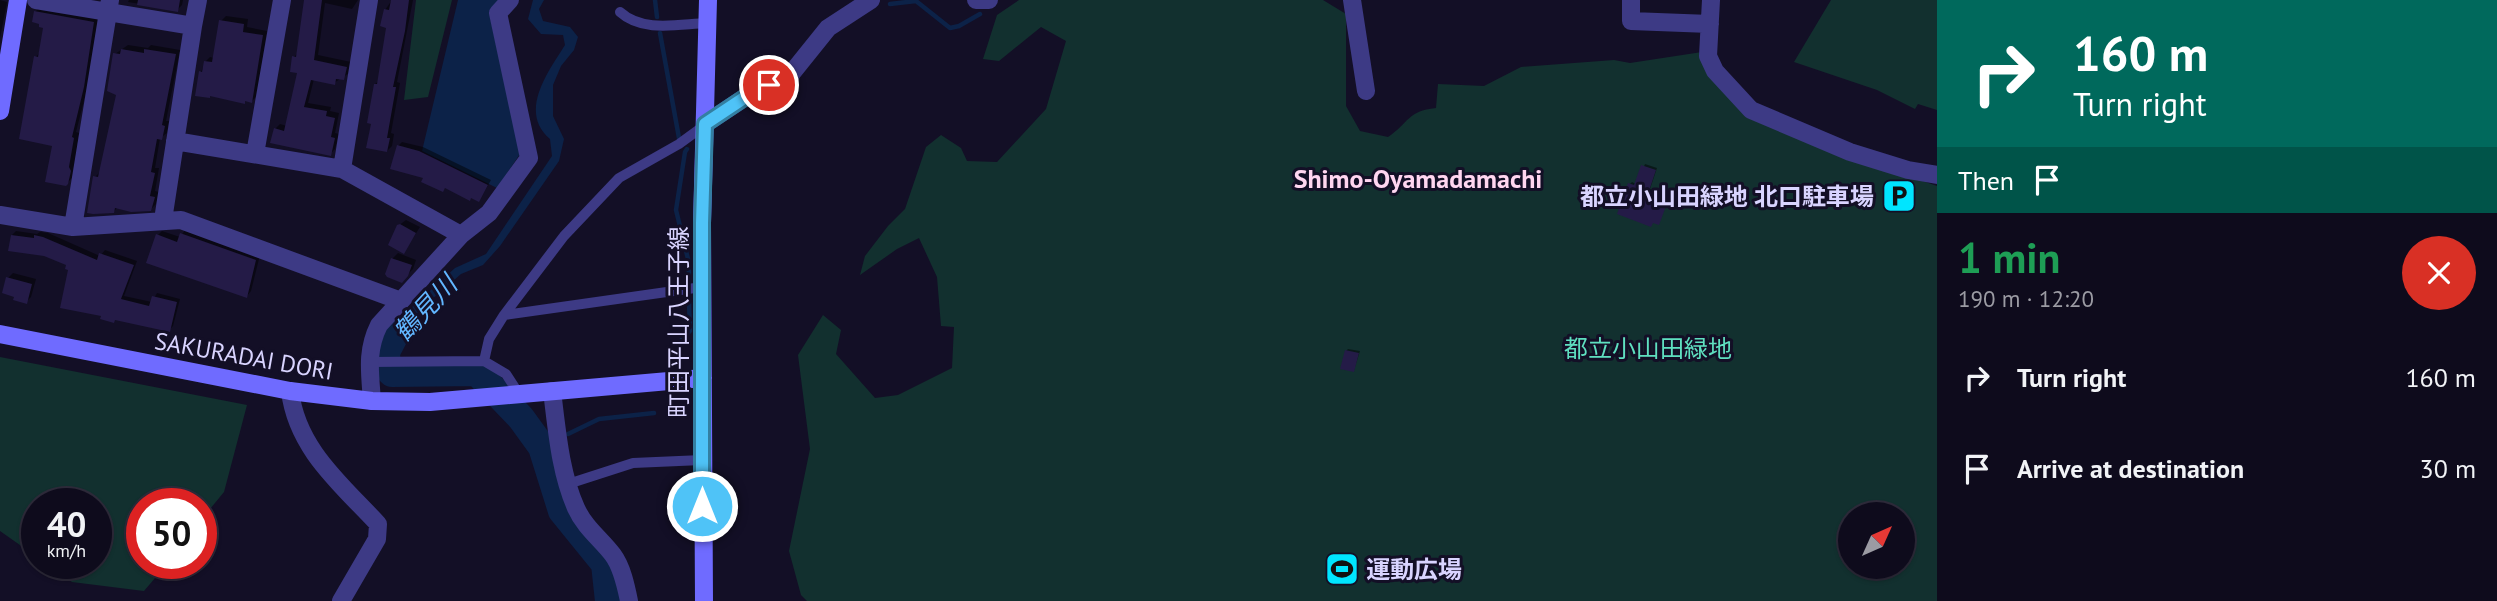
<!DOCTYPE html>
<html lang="en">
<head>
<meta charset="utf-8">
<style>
  :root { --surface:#0e0b1c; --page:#171425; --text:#f1f3f6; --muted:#9b9ba3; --line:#2e2b3b }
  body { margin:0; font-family:"PT Sans","Noto Sans JP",sans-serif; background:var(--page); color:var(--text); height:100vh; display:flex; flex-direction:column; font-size:26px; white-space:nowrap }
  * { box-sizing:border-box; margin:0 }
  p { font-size:23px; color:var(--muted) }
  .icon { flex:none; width:38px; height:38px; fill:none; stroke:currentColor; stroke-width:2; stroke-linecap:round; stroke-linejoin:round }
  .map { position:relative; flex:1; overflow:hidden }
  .drawer { display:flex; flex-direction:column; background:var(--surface); width:560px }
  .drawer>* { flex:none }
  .hud { background:#00695c; color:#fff; overflow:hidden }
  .needle { width:46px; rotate:45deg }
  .tools { position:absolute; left:1838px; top:502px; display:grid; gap:14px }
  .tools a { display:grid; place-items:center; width:77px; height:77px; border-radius:50%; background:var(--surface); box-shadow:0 2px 5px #0004,0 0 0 2px var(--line); font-size:35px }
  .speed { position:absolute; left:21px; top:488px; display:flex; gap:14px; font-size:35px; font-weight:700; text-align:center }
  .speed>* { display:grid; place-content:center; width:91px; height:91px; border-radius:50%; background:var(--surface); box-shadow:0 2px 5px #0004,0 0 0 2px var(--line); line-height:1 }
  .speed small { font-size:18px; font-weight:400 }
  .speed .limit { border:10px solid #d22; background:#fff; color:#111 }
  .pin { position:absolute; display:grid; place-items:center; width:60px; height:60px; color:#fff; margin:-30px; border:4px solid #fff; border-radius:50%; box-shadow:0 2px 7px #0007 }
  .me { position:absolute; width:77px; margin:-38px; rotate:0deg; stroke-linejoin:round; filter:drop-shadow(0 0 5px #0008) }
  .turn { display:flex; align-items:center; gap:24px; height:147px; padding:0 21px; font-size:32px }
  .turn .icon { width:91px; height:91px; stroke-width:2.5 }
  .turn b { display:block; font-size:49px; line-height:60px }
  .then { display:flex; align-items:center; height:66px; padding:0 21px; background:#0003; gap:14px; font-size:26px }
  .round { display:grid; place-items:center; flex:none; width:74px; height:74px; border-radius:37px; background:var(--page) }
  .headline { display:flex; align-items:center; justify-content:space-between; height:119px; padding:0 21px }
  h1 { font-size:42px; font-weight:600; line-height:52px; color:#1e9e55 }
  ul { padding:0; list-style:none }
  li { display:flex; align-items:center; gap:21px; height:91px; padding:0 21px }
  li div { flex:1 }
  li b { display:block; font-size:26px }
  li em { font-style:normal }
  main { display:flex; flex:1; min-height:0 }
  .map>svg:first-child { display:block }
  .green { fill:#12302f; fill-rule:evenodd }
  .water { fill:#0c2248 }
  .shadow { fill:#0007 }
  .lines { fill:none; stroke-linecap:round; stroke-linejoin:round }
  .stream { stroke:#0c2248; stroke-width:4.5 }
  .river { stroke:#0c2248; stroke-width:28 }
  .building { fill:#241b47 }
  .lane { stroke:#3d3a85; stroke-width:10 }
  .street { stroke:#3d3a85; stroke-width:18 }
  .secondary { stroke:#6f6bff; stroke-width:18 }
  .route-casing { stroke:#337fa1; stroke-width:18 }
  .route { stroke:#4fc3f7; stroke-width:12 }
  .labels { text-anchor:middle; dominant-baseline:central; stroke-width:6; stroke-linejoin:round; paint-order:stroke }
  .poi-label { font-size:24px; font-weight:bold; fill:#d9d4ff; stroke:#130f26; text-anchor:end }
  .street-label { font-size:24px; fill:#d9d4ff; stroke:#130f26 }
  .park-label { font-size:24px; fill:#5fe0c0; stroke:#130f26 }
  .neighbourhood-label { font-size:26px; font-weight:bold; fill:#ffd6f0; stroke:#130f26 }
  .water-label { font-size:26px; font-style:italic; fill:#62b6ff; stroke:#130f26 }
</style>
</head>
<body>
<main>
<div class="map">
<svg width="1937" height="601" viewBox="0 0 1937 601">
  <rect width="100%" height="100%" fill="#130f26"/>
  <!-- green -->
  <path class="green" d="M416,0H452L428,97L404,100Z
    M1019,0H1323L1346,14V106L1360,131L1388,137C1409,123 1407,111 1436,108L1438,84L1484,86L1521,67L1614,60L1630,63L1702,52L1709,73L1804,140L1937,186V601H807L801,595L789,551L810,449L798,355L823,315L841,330L836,354L875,398L898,395L952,368L954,327L941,326L937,277L919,238L897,249L860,275L865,256L888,226L905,209L926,147L941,135L961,148L967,161L997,162L1046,109L1066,41L1041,27L999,61L983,59L997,15ZM1850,514H1902V567H1850Z
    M1831,0H1937V110L1918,104L1915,109L1877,90L1794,62Z
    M0,357L247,405L224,492L201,520V504H142V564H167L144,591L72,582L46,564H96V504H37V557L0,531Z"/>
  <!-- water -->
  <path class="water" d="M458,0H499L489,12L520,154L497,188L422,151Z
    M533,0H544L539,9L543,21L570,27L578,37L574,50L561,66L553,85V116L564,139L559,161L500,246L483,265L461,274L423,307L396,338L392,352L393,369L382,370L380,351L384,339L399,319L455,268L486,254L552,156L550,139C518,112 548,72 565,45L563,35L541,34L528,19Z"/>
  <!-- shadow -->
  <path class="shadow" d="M0,0L7,2L0,38Z
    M129,0H183L182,5L177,10L128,2Z
    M306,0H358L352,9L325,3L318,55L351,62L349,73L334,83L314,79L308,103L331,107L330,111L339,113L335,133L339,134L335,149L330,154L275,129L280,124L287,126L299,71L294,57L298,53Z
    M392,0H413L397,82L400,83L391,133L394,134L392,146L387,151L373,123L375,84L380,80L388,26L385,10Z
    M40,7L98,18L89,81L76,132L79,133L73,177L66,184L54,145L36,57L40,52L46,27L35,12Z
    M226,16L248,19L247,27L267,31L257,96L252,101L201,72L205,62L210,57L214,58L221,21Z
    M128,45L148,48L151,45L180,50L166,121H169L167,133L160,138L155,168H159L155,191L159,192L156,204L151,209L118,207L114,211L95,177L100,172L118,93L115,54Z
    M402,142L423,147L491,180L482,196L479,200L446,187L443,190L425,177L398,146Z
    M1645,164L1657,168L1650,189L1669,196L1660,220L1630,184L1632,182L1636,184Z
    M406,220L420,227L404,252L398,226Z
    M186,229L260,255L251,291L247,296L158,235L162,231L180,237Z
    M16,231L37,234L40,232L48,233L100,256L105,250L137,261L124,296L152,302L157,293L180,299L173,326L169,330L70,269L69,264L12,235Z
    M398,253L416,260L413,269L402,280L387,274L393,258Z
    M13,273L36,279L31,297L26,302L8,278Z
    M1348,349L1360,351L1354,370L1346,351Z"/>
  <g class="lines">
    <!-- stream -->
    <path class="stream" d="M655,0L657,17
      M890,4L916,1L950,28L959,26L980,14
      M660,33L679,138
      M687,149L685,152L676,210L688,259L689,273
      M682,339L690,331L689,302
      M568,434L599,419L654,413
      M542,447L548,444"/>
    <!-- river -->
    <path class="river" d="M396,333L386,352L387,368L392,373L477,372L521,418L542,447L562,511L605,564L609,601"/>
  </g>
  <!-- building -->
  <path class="building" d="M138,0H180L178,12L137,5Z
    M304,0H322L314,60L347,67L344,80L336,79L335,85L311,80L304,107L327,111L326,116L335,118L331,137L335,138L331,156L270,143L274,128L284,131L297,73L290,72L292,56L296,57Z
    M391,0H409L405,31L393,87H396L387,138H390L387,152L366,148L371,124L367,123L374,84H377L386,28L380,26L384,9L389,10Z
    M34,11L94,22L84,87L72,137L74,138L69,167L71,171L68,184L66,186L45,182L52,146L19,139L34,56L38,57L43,28L39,27V24L32,22Z
    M219,20L244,24L243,32L263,35L252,103L245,101V104L210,96V98L195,96L199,71L202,72L204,61L212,62Z
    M121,49L144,53V49L176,54L162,125L165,126L162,140L157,139L151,172L155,173L150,196L155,197L151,211L131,212L115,208L114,213L93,214L87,213L93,176L98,177L116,95L107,91L113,53L120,54Z
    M397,145L419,151L488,185L479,202L471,198L470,201L445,188L443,192L421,182L423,178L390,169Z
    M1641,165L1656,170L1649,191L1669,198L1659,225L1653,223L1651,227L1617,214L1628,183L1634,185Z
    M400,224L416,233L404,254L388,245L397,225Z
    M180,233L256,260L247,298L146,263L156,234L177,242Z
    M11,235L34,238V235L43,237L97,260L99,253L134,265L121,299L149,306L152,296L177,302L170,332L115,320L114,323L100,319L101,316L60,308L68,270L65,269L66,265L44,256L8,251Z
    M391,258L412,265L408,276L402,283L387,277L385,274Z
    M6,277L32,284L27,304L13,300L14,297L2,293Z
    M1345,350L1359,353L1354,372L1340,369Z"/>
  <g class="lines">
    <!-- lane -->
    <path class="lane" d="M620,12C643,33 679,24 707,23
      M504,315L702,287
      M369,362L484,361
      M519,394L506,374L484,361L489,339L504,315L564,236L619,178L679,144L705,125
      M568,484L633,463L702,460"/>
    <!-- street -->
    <path class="street" d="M36,0L193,26L198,0
      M976,0H989
      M1352,0L1366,91
      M1631,0V21L1710,24
      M1711,0L1708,56L1715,71L1751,110L1850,152L1908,170L1937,175
      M705,124L747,96L791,74L828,28L871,0
      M175,141L342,169L461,235L379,325C366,351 370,372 372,401
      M255,154L282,0
      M342,169L369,0
      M0,215L73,227L181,220L401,301
      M163,220L193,26
      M73,227L110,0
      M461,235L489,213L529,158L498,13L510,0
      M290,391C297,449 341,484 378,524L377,539L341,601
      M552,391C557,430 560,472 576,508C585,528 601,539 613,555C622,567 626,586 629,601"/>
    <!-- secondary -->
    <path class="secondary" d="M0,111L18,0
      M0,334L290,391L372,401L430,402L703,378
      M704,601L702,223L708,0"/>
  </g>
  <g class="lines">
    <defs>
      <path id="route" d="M702,506V223L705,124L747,96L769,85"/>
    </defs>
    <!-- route casing -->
    <use href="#route" class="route-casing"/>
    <!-- route -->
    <use href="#route" class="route"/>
  </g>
  <!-- icons -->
  <defs>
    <symbol id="parking-square" viewBox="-11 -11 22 22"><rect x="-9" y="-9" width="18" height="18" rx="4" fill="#00e5ff" stroke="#130f26"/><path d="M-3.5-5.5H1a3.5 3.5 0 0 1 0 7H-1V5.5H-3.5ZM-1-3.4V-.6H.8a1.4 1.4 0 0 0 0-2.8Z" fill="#111"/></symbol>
    <symbol id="stadium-square" viewBox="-11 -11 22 22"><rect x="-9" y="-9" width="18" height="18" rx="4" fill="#00e5ff" stroke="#130f26"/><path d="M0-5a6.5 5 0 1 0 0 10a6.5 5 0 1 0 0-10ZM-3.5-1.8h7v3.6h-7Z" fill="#111"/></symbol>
  </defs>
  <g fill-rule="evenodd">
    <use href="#parking-square" x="1880" y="177" width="38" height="38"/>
    <use href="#stadium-square" x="1323" y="550" width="38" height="38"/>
  </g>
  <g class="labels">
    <!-- poi labels -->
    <g class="poi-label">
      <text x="1874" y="196">都立小山田緑地 北口駐車場</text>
      <text x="1366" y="569" text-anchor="start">運動広場</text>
    </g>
    <!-- street labels -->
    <g class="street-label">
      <text transform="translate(678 322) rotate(-90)">町田平山八王子線</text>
      <text transform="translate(244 356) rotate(10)">SAKURADAI DORI</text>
    </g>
    <!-- park labels -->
    <g class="park-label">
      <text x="1648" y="348">都立小山田緑地</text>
    </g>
    <!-- neighbourhood labels -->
    <g class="neighbourhood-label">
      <text x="1418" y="178">Shimo-Oyamadamachi</text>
    </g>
    <!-- water labels -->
    <g class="water-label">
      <text transform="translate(425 308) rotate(-47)">鶴見川</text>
    </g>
  </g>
</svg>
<div class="tools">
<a><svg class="needle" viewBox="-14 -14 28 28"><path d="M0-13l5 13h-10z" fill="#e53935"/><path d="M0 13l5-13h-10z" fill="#9b9ba3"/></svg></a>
</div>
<div class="speed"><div>40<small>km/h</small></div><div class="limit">50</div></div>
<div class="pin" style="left:769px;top:85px;background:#d93025"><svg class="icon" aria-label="arrive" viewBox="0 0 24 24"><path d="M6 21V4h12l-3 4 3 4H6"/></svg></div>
<svg class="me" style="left:702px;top:506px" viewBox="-20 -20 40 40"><circle r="17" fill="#4fc3f7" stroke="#fff" stroke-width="3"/><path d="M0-11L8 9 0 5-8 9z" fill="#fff"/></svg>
</div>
<section class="drawer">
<div class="hud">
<div class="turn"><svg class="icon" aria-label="right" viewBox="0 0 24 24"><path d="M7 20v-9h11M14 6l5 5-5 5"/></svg><div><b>160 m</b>Turn right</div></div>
<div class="then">Then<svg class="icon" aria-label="arrive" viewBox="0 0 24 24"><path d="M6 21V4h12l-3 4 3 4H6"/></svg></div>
</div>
<div class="headline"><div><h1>1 min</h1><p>190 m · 12:20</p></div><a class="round" style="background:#d93025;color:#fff"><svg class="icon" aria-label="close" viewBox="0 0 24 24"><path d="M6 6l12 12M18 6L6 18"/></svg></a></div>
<ul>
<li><svg class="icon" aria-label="right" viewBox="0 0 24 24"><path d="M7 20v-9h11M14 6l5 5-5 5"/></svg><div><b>Turn right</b></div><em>160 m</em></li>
<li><svg class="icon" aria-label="arrive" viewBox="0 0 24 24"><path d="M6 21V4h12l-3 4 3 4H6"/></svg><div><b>Arrive at destination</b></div><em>30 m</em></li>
</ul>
</section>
</main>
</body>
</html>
